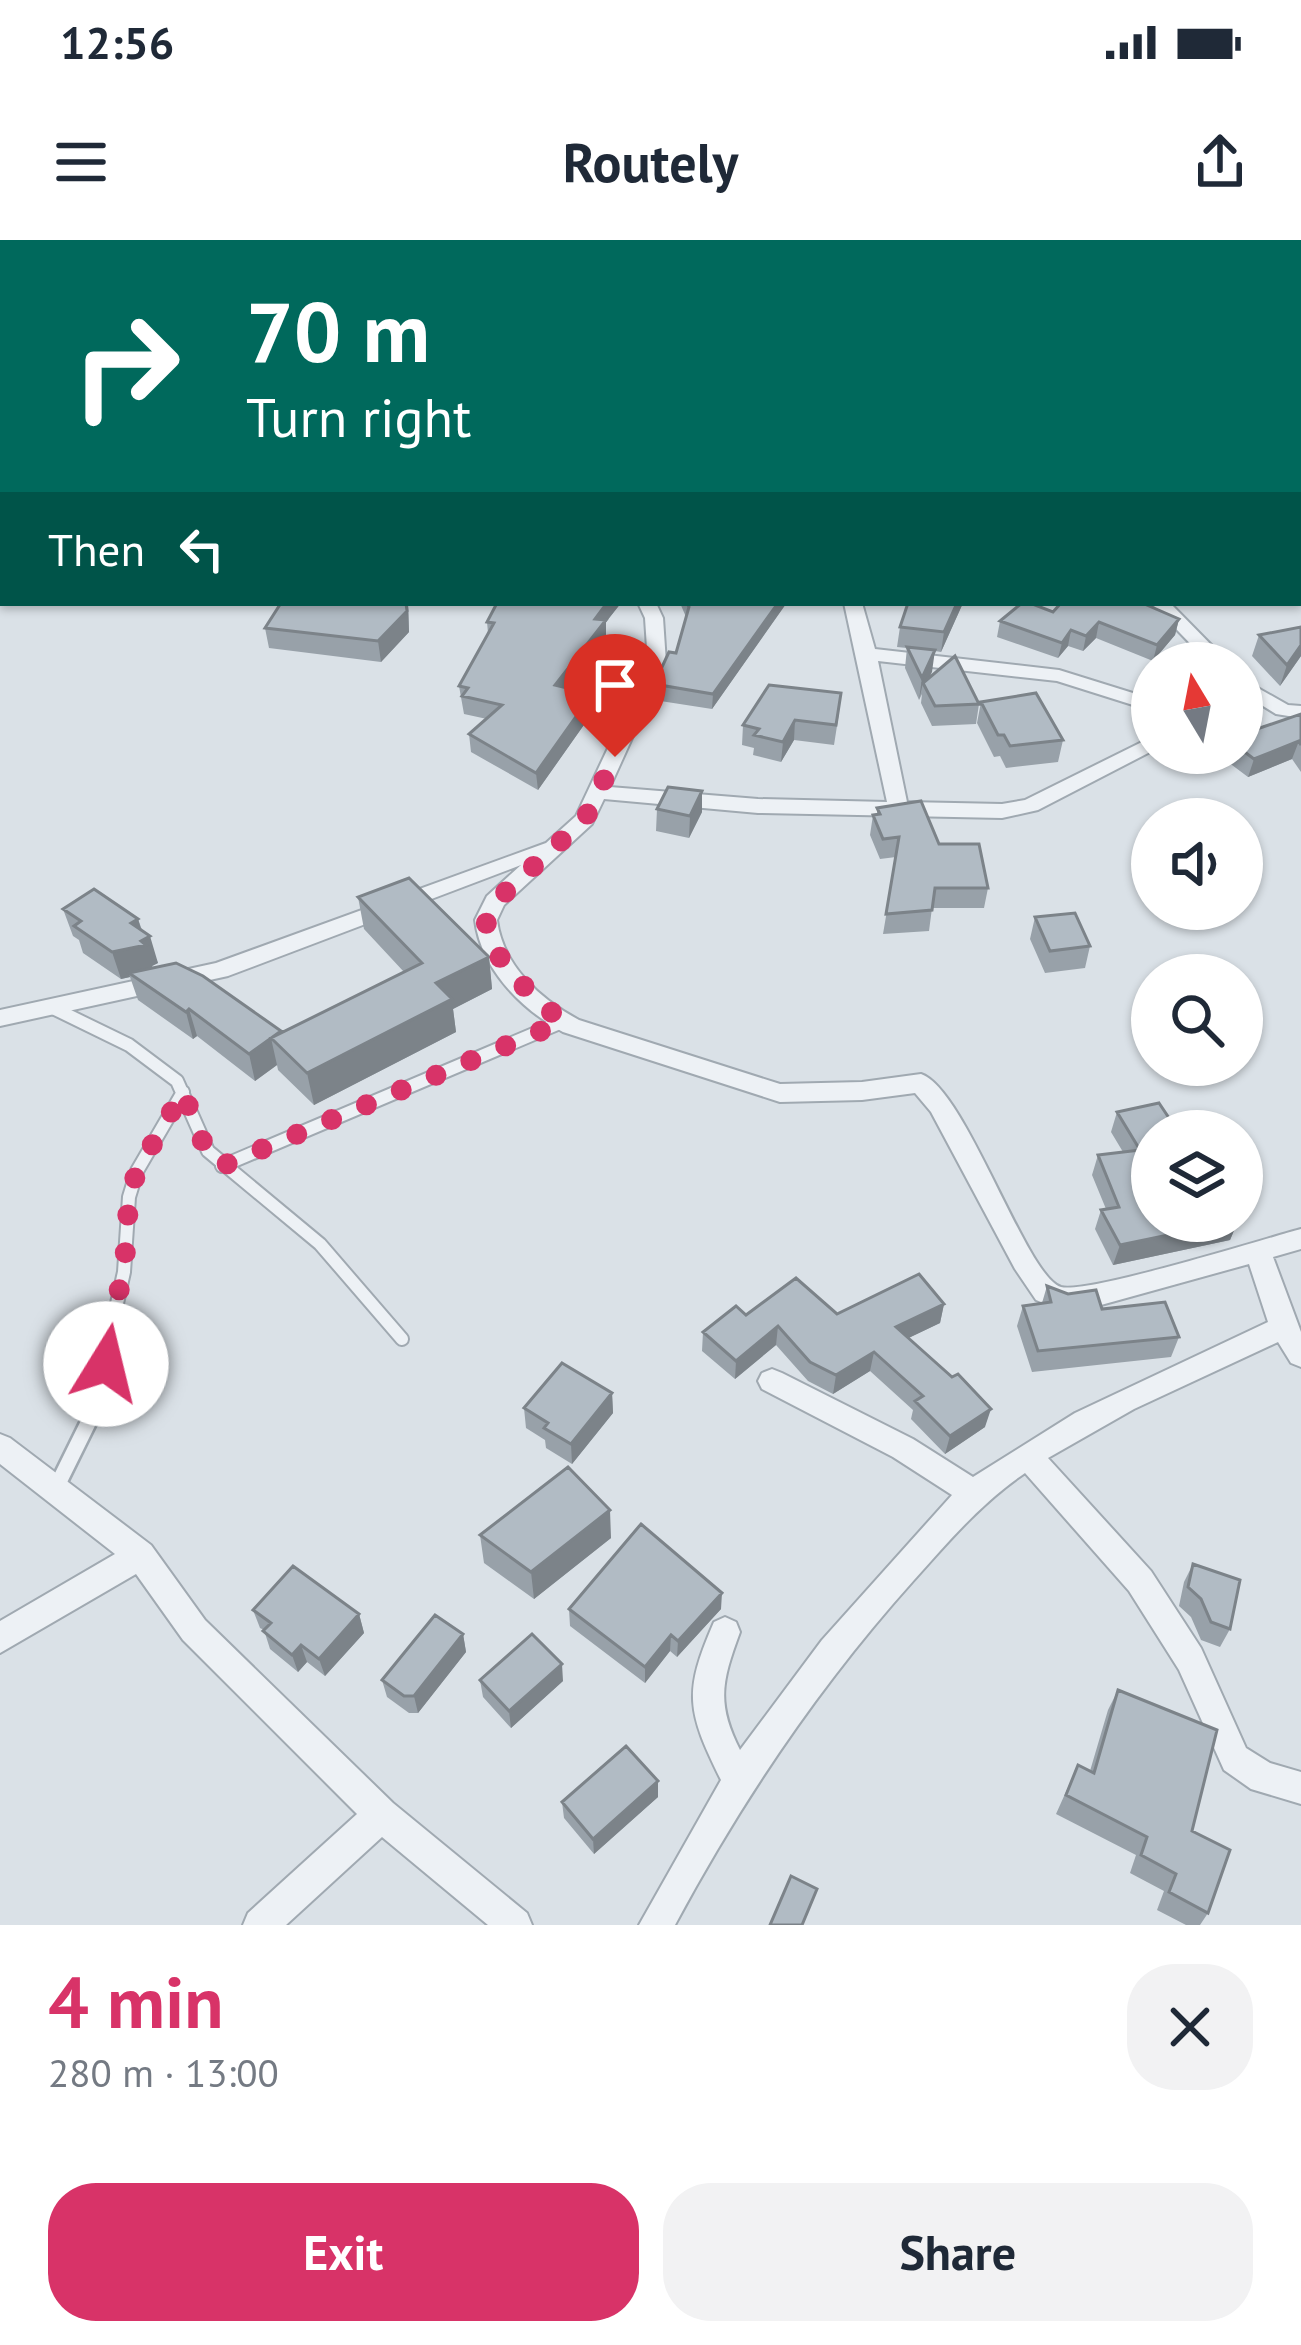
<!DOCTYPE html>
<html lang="en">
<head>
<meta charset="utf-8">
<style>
  :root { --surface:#fff; --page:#f2f2f3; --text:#1f2937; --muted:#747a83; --accent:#d83368 }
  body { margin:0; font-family:"PT Sans",sans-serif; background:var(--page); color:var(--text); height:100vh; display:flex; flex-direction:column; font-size:45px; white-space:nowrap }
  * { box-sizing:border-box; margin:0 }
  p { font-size:39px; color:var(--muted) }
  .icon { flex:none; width:66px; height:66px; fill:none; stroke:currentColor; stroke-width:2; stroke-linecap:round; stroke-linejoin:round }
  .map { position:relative; height:1685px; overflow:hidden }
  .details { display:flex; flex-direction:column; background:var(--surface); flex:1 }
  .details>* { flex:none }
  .top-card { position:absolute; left:0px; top:0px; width:1302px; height:366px; box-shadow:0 3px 9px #0004; background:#00695c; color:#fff; overflow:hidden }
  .needle { width:78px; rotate:350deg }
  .controls { position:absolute; left:1131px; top:402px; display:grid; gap:24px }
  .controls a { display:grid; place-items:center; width:132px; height:132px; border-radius:50%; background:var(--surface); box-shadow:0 3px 9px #0004; font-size:60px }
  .pin { position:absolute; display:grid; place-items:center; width:102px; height:102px; color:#fff; margin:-123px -51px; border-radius:50% 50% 50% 0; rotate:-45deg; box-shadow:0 0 12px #0007 }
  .pin .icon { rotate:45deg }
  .me { position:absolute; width:132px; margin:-66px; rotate:9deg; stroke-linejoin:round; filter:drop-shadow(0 0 9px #0008) }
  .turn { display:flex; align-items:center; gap:42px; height:252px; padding:0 48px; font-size:54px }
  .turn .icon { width:156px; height:156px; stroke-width:2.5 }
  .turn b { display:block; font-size:84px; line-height:102px }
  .then { display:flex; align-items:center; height:114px; padding:0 48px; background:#0003; gap:24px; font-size:45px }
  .round { display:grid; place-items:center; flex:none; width:126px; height:126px; border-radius:48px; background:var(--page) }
  .headline { display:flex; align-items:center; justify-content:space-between; height:204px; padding:0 48px }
  h1 { font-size:72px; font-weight:800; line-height:90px; color:var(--accent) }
  .action { display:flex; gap:24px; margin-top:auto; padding:24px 48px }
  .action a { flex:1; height:138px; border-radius:48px; background:var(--accent); color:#fff; font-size:48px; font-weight:800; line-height:138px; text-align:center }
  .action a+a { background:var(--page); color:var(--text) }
  .status { display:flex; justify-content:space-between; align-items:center; height:84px; padding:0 60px; background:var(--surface); direction:ltr }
  .status svg { height:33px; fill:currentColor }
  header { display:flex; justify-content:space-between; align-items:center; height:156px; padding:0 48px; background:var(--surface); font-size:54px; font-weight:800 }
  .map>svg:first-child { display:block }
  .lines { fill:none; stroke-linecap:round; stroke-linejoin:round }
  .service-far1-casing { stroke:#a0a9b1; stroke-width:16 }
  .service-casing { stroke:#a0a9b1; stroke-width:20 }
  .minor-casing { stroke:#a0a9b1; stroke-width:4 }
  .service-far1 { stroke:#edf1f5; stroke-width:12 }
  .service { stroke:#edf1f5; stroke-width:15 }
  .minor { fill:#edf1f5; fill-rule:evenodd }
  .wall { fill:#98a1a9 }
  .shaded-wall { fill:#7c8389 }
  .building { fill:#b1bbc4; stroke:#7c8389; stroke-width:3 }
  .route { stroke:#d83368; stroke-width:21; stroke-dasharray:0 37.8 }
</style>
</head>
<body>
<div class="status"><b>12:56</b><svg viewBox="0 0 49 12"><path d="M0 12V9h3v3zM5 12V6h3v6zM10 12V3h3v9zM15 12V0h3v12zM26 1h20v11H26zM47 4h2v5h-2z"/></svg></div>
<header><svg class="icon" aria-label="menu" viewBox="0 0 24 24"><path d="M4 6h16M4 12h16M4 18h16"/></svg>Routely<svg class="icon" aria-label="share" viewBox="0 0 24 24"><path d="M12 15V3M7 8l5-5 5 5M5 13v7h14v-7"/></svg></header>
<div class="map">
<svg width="1301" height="1685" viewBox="0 0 1301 1685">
  <rect width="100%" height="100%" fill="#dae1e7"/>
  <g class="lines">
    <defs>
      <path id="service-far1" d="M51,767L129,805L177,841L208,911L320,1004L402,1099
        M222,926L562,782
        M107,1108L124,1032L129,957L137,931L183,852"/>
      <path id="service" d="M55,1250L93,1173L107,1105"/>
      <path id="minor" d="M477,0H491L492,3H478Z
        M815,0H829L831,3H817Z
        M1229,0H1244L1246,3H1231Z
        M1299,48H1301V58H1299Z
        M0,156H3V166H0Z
        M1299,270H1301V280H1299Z
        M0,322H3L0,336Z
        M638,363H656L663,378L666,423L610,547L758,559L887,562L844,363H862L875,409L1059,430L1152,459V471L1057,441L878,421L907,562L1002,564L1025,560L1152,497V511L1038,570L1002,578L758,573L604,559L592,584L504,665L497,680C503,726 540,759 579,780L780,844L862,842L921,834C966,849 1026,1037 1061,1047C1088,1054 1264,999 1301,989V1009L1273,1017L1301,1092V1127L1291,1123L1278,1102L1134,1169L1048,1218L1151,1331L1201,1408L1246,1508L1270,1523L1301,1532V1564L1251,1549L1224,1530L1179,1430L1129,1351L1025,1233C981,1263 949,1301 914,1340C819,1446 742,1560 675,1685H639L721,1540C687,1471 683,1453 714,1382L725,1377L736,1382L740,1392C722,1441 716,1463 740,1510L822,1400L952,1255L893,1217L762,1149L758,1141L762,1133L772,1129L782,1133L913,1199L973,1237L1075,1173L1268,1082L1249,1024L1101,1065L1061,1070L1036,1060L1015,1029L931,872L915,853L862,860L780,862L563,792C521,769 481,729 475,680L487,656L521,625L228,736L0,786V770L216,723L546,603L576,576L648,423L645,378Z
        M1151,363H1170L1229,423H1209Z
        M1242,439L1288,465L1301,466V478L1276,474L1242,453Z
        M0,1194L10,1198L151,1305L205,1380L393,1563L527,1673L532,1685H488L382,1597L286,1685H243L248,1673L357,1574L183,1400L136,1334L0,1413V1381L115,1314L0,1224Z"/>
    </defs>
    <!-- service-far1 casing -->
    <use href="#service-far1" class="service-far1-casing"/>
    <!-- service casing -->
    <use href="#service" class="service-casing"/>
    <!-- minor casing -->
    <use href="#minor" class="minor-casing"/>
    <!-- service-far1 -->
    <use href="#service-far1" class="service-far1"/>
    <!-- service -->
    <use href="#service" class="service"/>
    <!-- minor -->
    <use href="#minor" class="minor"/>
  </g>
  <!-- wall -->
  <path class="wall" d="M297,0H400L402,3H298Z
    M281,363H408L409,392L381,422L269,408L265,388Z
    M497,363H621L606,382V398L567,448L592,454L593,472L538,550L471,512L469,494L487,479L464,474L459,446L488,393L487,382Z
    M680,363H786L712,469L654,460V444L676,413L686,377Z
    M963,363L941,412L935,411L929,438L979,464L976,484L932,486L921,463L922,454L919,460L905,428L907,408L897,407L900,387Z
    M1061,363H1152L1151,367L1179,379L1175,395L1153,421L1096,398L1083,411L1068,406L1058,418L997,397L1000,381L1053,372Z
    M1301,387V416L1280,446L1252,416L1259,395Z
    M981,462L1063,500L1058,522L1006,528L1000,516L994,517L977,483Z
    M839,473L834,505L794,500L781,522L753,515L754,508L742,505L743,485Z
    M1301,474V532L1292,519L1248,537L1216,513H1242V481L1254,490Z
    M877,568L939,604L988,648L984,668H932L929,691L883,694L896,617L880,619L870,595L873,575L877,574Z
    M657,569L702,572L689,598L656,591Z
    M358,657L489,717L492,749L453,769L456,792L314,865L278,830L277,825L255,841L197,796L193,799L138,760L130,737L121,739L83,713L79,700L73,696L63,669L138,679L142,690L158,723L152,726L153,728L281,793L404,732L364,689Z
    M1035,677L1090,706L1085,728L1045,733L1030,699Z
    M1117,872L1152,891V981H1238L1230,1000L1113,1025L1095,989L1101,970L1106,969L1092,935L1098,915L1123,912L1111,892Z
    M1047,1046L1179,1097L1171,1117L1032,1132L1017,1086L1023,1066L1042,1063Z
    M944,1064L940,1083L908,1098L985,1187L945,1214L911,1179L913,1170L870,1131L833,1154L808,1141L776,1105L735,1139L702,1111L703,1092L837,1074Z
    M612,1153L613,1173L572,1224L546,1208L545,1200L526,1188L524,1168Z
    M480,1295L611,1298L534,1359L484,1323Z
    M1193,1324L1230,1389L1220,1407L1201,1400L1191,1377L1179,1366L1184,1342Z
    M569,1369H721L677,1417L670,1411L645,1443L570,1386Z
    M253,1370L359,1374L364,1393L325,1436L307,1422L298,1432L270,1409L264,1390L260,1388Z
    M463,1394L466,1412L418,1473H409L387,1457L382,1440Z
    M480,1440L563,1441L511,1488L483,1457Z
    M1118,1450L1192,1591L1208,1673L1200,1685H1186L1157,1670L1164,1651L1130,1633L1136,1615L1056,1574L1078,1525L1090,1531L1108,1470Z
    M658,1541V1557L594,1614L564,1578L562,1562Z"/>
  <!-- shaded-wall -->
  <path class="shaded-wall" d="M406,363H408L409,392L381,422L378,401Z
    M607,363H621L606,382V398L556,463L555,445L595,379Z
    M778,363L786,364L712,469L713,454Z
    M957,363H963L941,412L944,392Z
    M1179,379L1175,395L1153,421L1157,405Z
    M1099,382L1096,398L1083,411L1086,396Z
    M1071,390L1068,406L1058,418L1062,403Z
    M1301,405V416L1280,446L1287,425Z
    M935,410L932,432L925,447L923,443L919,460L922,438Z
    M592,454L593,472L538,550L536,533Z
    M795,480L794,500L781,522L783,502Z
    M1299,501L1292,519L1248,537L1254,519Z
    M702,551V572L689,598L690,576Z
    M138,679L144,699L150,696L158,723L152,726L154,732L129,733L130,737L121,739L112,712L131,683Z
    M489,717L492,749L453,769L456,792L314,865L307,833L436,743Z
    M189,769L197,796L193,799L186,772Z
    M271,798L277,825L255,841L249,814Z
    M1238,981L1230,1000L1113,1025L1120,1005Z
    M944,1064L940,1083L892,1106L896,1087Z
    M778,1086L776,1105L735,1139L736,1121Z
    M874,1112L870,1131L833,1154L836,1135Z
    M612,1153L613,1173L572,1224L571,1204Z
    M991,1169L985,1187L945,1214L950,1196Z
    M610,1270L611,1298L534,1359L531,1332Z
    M722,1353L721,1369L677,1417L678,1401Z
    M359,1374L364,1393L325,1436L319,1419Z
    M463,1394L466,1412L418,1473L414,1456Z
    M671,1395L670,1411L645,1443V1427Z
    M301,1405L307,1422L298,1432L292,1415Z
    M562,1424L563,1441L511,1488L509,1471Z
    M658,1541V1557L594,1614L593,1599Z"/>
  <!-- building -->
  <path class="building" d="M145,0H213L214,3H133Z
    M297,0H341L304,3H298Z
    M362,0H400L402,3H366Z
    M518,0H561L564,3H505Z
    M281,363H406L407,371L378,401L265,388Z
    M497,363H607L595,379L606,380L555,445L592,454L536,533L469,494L502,465L462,456L468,448L459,446L494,383L487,382Z
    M687,363H778L713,454L654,444L669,412L676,413L689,367Z
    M908,363H957L944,392L900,387Z
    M1022,363H1030L1053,372L1061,363H1148L1147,365L1179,379L1157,405L1099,382L1086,396L1071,390L1062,403L1000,381Z
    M1301,387V405L1287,425L1259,395Z
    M907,407L935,410L922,438Z
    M955,416L979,464L935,466L923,443Z
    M769,445L841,453L836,485L795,480L783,502L754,495L759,489L743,485Z
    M1036,453L1063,500L1010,506L1004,495H998L981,462Z
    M1301,474V505L1299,501L1254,519L1242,510V481L1254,490Z
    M668,547L702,551L690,576L657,569Z
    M921,561L939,604H979L988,648H935L932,670L886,674L899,597L883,599L873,575L880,574L877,568Z
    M409,638L489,717L436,743L452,759L307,833L271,798L422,723L358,657Z
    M94,649L138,679L131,683L150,696L141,701L146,705L112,712L74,686L81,681L63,669Z
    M1075,673L1090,706L1050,711L1035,677Z
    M176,723L203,736L281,791L249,814L189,769L186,772L129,733Z
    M1159,863L1175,887L1152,891V981H1236L1120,1005L1101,970L1119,967L1098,915L1140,910L1117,872Z
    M919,1034L944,1064L896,1087L952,1137L958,1134L991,1169L950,1196L915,1161L923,1156L874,1112L836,1135L810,1122L778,1086L736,1121L703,1092L736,1066L746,1075L796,1038L837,1074Z
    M1047,1046L1068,1054L1096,1050L1102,1069L1165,1062L1179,1097L1038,1111L1023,1066L1051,1062Z
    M562,1123L612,1153L571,1204L544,1188L548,1183L524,1168Z
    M568,1227L610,1270L531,1332L480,1295Z
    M641,1284L722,1353L678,1401L671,1395L645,1427L569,1369Z
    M1193,1324L1240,1340L1230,1389L1211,1382L1201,1359L1188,1347Z
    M293,1326L359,1374L319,1419L301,1405L292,1415L263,1391L271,1383L253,1370Z
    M435,1375L463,1394L414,1456H404L382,1440Z
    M532,1394L562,1424L509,1471L480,1440Z
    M1118,1450L1217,1490L1192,1591L1230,1610L1208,1673L1169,1652L1176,1634L1141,1615L1147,1597L1066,1555L1078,1525L1094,1533Z
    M626,1506L658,1541L593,1599L562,1562Z
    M791,1636L817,1649L802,1685H770Z"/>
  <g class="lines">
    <!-- route -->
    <path class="route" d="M106,1124L110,1084L124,1032L129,957L137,931L183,852L201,899L222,926L562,782L511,734L488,699L486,680L496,661L585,579L615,517"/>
  </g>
</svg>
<div class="controls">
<a><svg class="needle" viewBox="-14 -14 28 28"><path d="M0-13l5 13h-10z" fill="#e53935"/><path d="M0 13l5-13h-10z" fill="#747a83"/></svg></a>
<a><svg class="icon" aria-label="sound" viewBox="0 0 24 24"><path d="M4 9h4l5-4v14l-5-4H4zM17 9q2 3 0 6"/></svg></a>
<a><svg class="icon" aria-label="search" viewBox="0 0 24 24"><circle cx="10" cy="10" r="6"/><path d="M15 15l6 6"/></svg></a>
<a><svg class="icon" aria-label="layers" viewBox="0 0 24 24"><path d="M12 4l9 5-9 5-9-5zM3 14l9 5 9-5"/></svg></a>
</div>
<div class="pin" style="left:615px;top:517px;background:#d93025"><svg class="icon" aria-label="arrive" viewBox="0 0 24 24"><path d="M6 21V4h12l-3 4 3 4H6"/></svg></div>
<svg class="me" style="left:106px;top:1124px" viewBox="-20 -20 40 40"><circle r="19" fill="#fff"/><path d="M0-13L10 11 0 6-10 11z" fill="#d83368"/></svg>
<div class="top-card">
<div class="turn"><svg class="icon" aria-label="right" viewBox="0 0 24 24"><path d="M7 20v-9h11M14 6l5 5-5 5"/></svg><div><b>70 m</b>Turn right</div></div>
<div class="then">Then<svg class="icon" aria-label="left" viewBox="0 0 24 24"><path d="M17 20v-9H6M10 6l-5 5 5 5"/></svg></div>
</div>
</div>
<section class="details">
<div class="headline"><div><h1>4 min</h1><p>280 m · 13:00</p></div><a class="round"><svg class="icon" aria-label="close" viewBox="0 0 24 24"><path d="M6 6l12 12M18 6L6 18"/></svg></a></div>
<div class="action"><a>Exit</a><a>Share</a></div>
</section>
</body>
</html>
